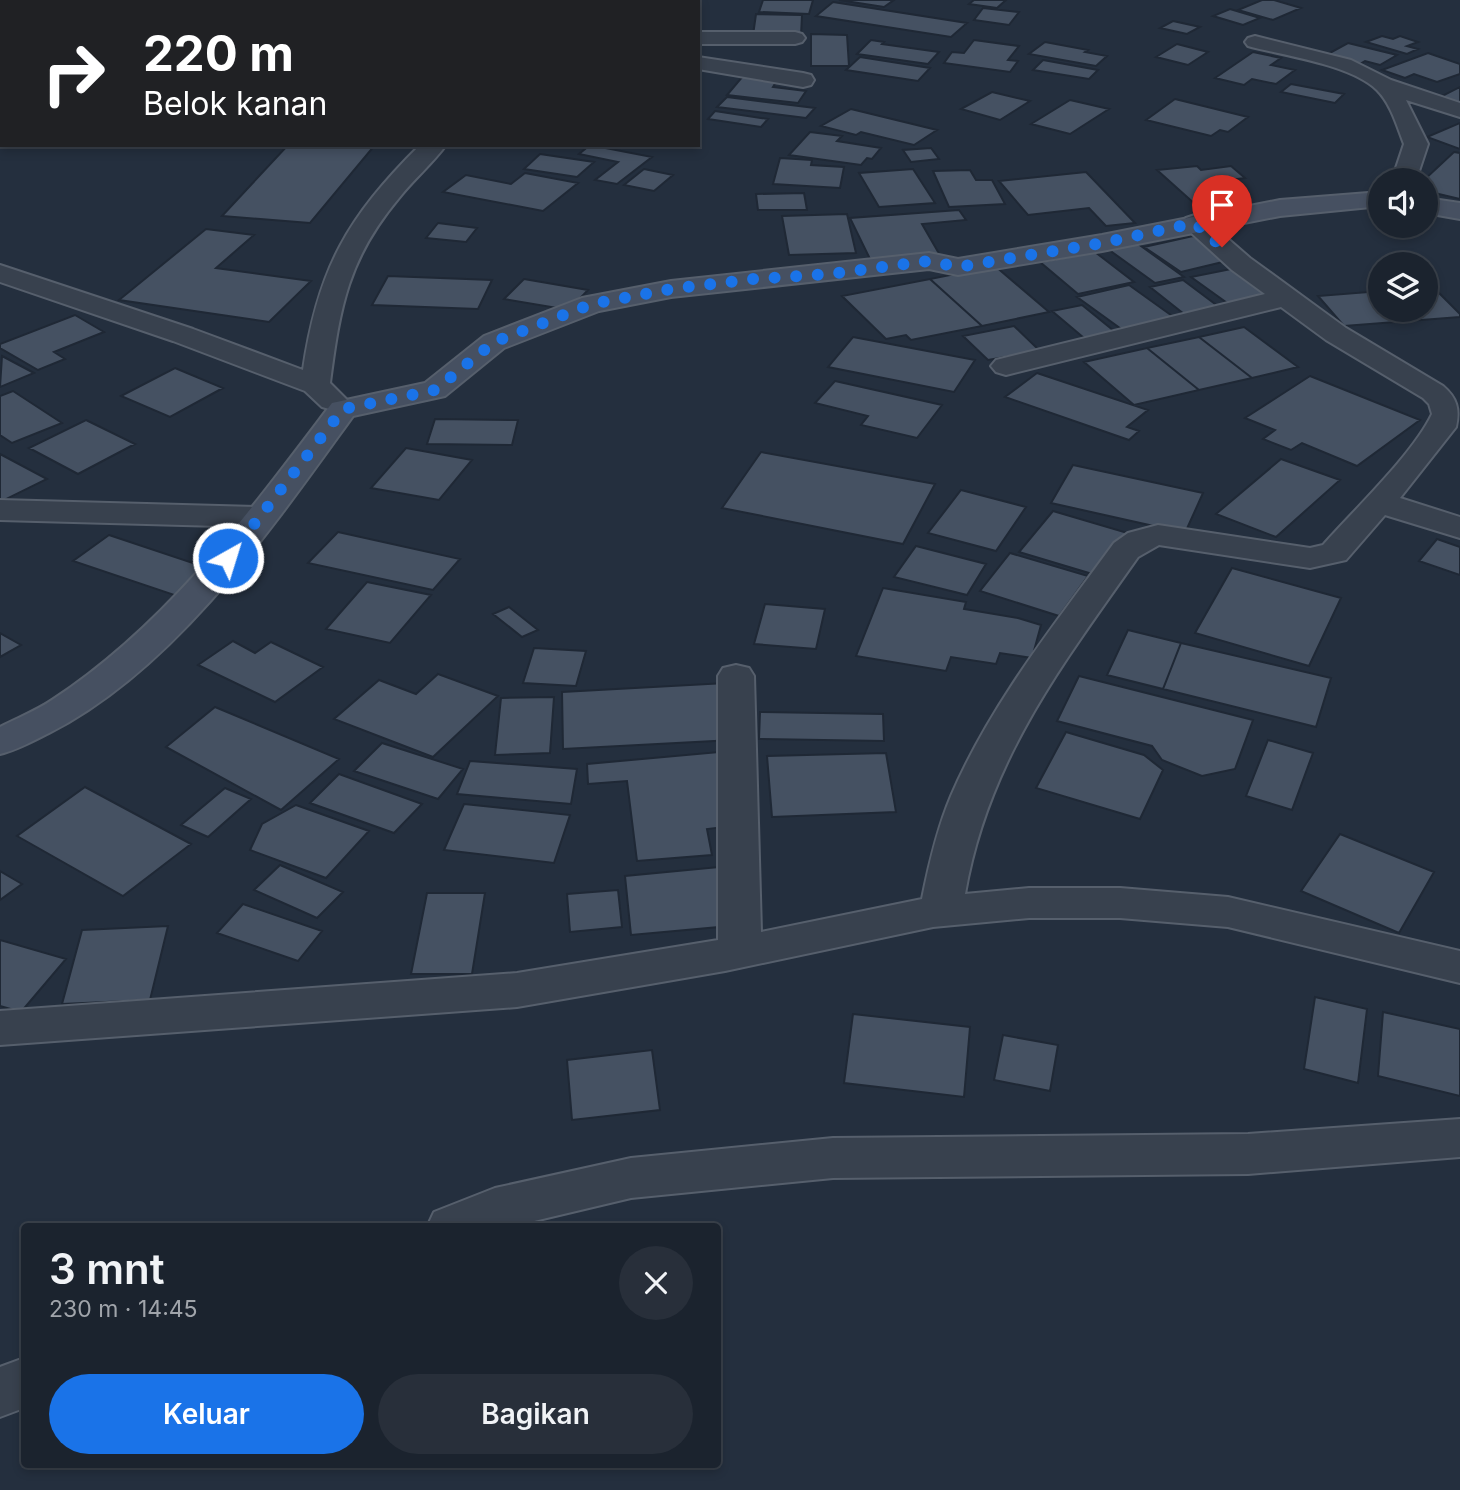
<!DOCTYPE html>
<html lang="id">
<head>
<meta charset="utf-8">
<style>
  :root { --surface:#1b232e; --page:#282f3a; --text:#f1f3f6; --muted:#a0a4aa; --line:#39404a; --accent:#1a73e8 }
  body { margin:0; font-family:Inter,sans-serif; background:var(--page); color:var(--text); height:100vh; display:flex; flex-direction:column; font-size:26px; white-space:nowrap }
  * { box-sizing:border-box; margin:0 }
  p { font-size:23px; color:var(--muted) }
  .icon { flex:none; width:38px; height:38px; fill:none; stroke:currentColor; stroke-width:2; stroke-linecap:round; stroke-linejoin:round }
  .map { position:relative; flex:1; overflow:hidden }
  .drawer { position:absolute; left:21px; top:1223px; width:700px; height:245px; display:flex; flex-direction:column; background:var(--surface); border-radius:7px; box-shadow:0 4px 10px #0003,0 0 0 2px var(--line) }
  .drawer>* { flex:none }
  .top-card { position:absolute; left:0px; top:0px; width:700px; height:147px; box-shadow:0 4px 10px #0003,0 0 0 2px var(--line); background:#202124; color:#fff; overflow:hidden }
  .tools { position:absolute; left:1368px; top:168px; display:grid; gap:14px }
  .tools a { display:grid; place-items:center; width:70px; height:70px; border-radius:50%; background:var(--surface); box-shadow:0 4px 10px #0003,0 0 0 2px var(--line); font-size:35px }
  .pin { position:absolute; display:grid; place-items:center; width:60px; height:60px; color:#fff; margin:-72px -30px; border-radius:50% 50% 50% 0; rotate:-45deg; box-shadow:0 0 7px #0007 }
  .pin .icon { rotate:45deg }
  .me { position:absolute; width:77px; margin:-38px; rotate:39deg; stroke-linejoin:round; filter:drop-shadow(0 0 5px #0008) }
  .turn { display:flex; align-items:center; gap:24px; height:147px; padding:0 28px; font-size:32px }
  .turn .icon { width:91px; height:91px; stroke-width:2.5 }
  .turn b { display:block; font-size:49px; line-height:60px }
  .round { display:grid; place-items:center; flex:none; width:74px; height:74px; border-radius:37px; background:var(--page) }
  .summary { display:flex; align-items:center; justify-content:space-between; height:119px; padding:0 28px }
  h1 { font-size:42px; font-weight:600; line-height:52px }
  .action { display:flex; gap:14px; margin-top:auto; padding:14px 28px }
  .action a { flex:1; height:80px; border-radius:42px; background:var(--accent); color:#fff; font-size:28px; font-weight:600; line-height:80px; text-align:center }
  .action a+a { background:var(--page); color:var(--text) }
  .map>svg:first-child { display:block }
  .building { fill:#455162; stroke:#1f2835; stroke-width:2 }
  .lines { fill:none; stroke-linecap:round; stroke-linejoin:round }
  .street-casing { stroke:#565f6c; stroke-width:4 }
  .secondary-casing { stroke:#565f6c; stroke-width:4 }
  .street { fill:#38414e; fill-rule:evenodd }
  .secondary { fill:#465061; fill-rule:evenodd }
  .route { stroke:#1a73e8; stroke-width:12; stroke-dasharray:0 21.6 }
</style>
</head>
<body>
<div class="map">
<svg width="1460" height="1490" viewBox="0 0 1460 1490">
  <rect width="100%" height="100%" fill="#242f3e"/>
  <!-- building -->
  <path class="building" d="M763,0H813L809,14L759,12Z
    M839,0H894L884,7Z
    M974,0H1006L997,8L969,4Z
    M1262,0H1274L1301,8L1273,20L1238,10Z
    M833,2L967,23L951,37L816,16Z
    M983,8L1019,12L1009,25L974,20Z
    M1230,9L1260,18L1243,25L1213,16Z
    M756,14L802,15L801,36L753,35Z
    M1173,21L1200,27L1187,34L1160,28Z
    M811,34L847,35L849,66H811Z
    M1382,36L1393,39L1400,36L1418,42L1407,46L1418,49L1407,54L1366,42Z
    M871,40L884,42L882,44L939,52L928,64L857,54Z
    M974,40L1019,46L1008,60L1018,61L1010,72L944,63L952,52L964,53Z
    M1045,42L1088,50L1085,52L1107,56L1096,66L1029,54Z
    M1348,43L1397,55L1380,65L1365,61L1360,64L1326,55Z
    M1177,44L1208,52L1188,65L1156,57Z
    M1253,52L1281,58L1271,65L1295,70L1276,84L1252,79L1244,85L1215,78Z
    M1428,53L1460,64V74L1437,82L1414,74L1405,78L1382,70Z
    M860,57L930,68L918,81L846,70Z
    M1043,60L1098,70L1089,79L1033,70Z
    M743,76L778,79L773,87L806,91L798,103L727,95Z
    M1291,84L1344,94L1335,103L1281,92Z
    M1460,87V103L1440,97Z
    M992,92L1030,101L1000,120L961,109Z
    M727,97L815,108L806,118L717,107Z
    M1175,99L1248,117L1228,132L1220,130L1211,136L1146,120Z
    M1070,100L1109,109L1070,134L1031,124Z
    M851,109L937,130L914,145L861,132L856,135L821,126Z
    M715,111L768,119L761,127L708,119Z
    M1460,123V149L1427,137Z
    M810,132L842,136L837,141L881,148L872,159L867,158L861,165L789,155Z
    M288,145H375L310,223L222,216Z
    M590,145L652,157L617,184L595,180L618,162L579,154Z
    M931,148L939,159L911,162L903,150Z
    M1454,152L1460,153V199L1426,191L1424,180Z
    M540,154L594,162L577,177L524,169Z
    M780,158L812,160L811,165L844,167L840,188L773,184Z
    M1197,166L1201,170L1231,166L1245,178L1222,181L1244,199L1196,205L1157,170Z
    M644,169L673,175L654,191L624,185Z
    M913,169L935,203L879,207L859,173Z
    M970,170L976,180H992L1005,204L949,207L933,171Z
    M1086,172L1135,223L1106,226L1089,208L1028,215L999,181Z
    M525,173L578,183L543,211L443,192L466,175L511,184Z
    M804,193L807,210H758L756,194Z
    M959,210L966,220L922,224L941,257L872,263L850,218Z
    M847,214L856,253L789,255L782,216Z
    M438,223L477,228L466,242L426,238Z
    M206,229L254,235L216,268L311,281L269,322L119,300Z
    M1193,236L1231,260L1181,272L1144,247Z
    M1134,241L1184,277L1155,283L1105,247Z
    M1095,252L1134,282L1078,294L1040,262Z
    M995,266L1049,312L982,326L930,279Z
    M1236,268L1275,296L1230,305L1191,277Z
    M388,276L492,280L478,309L372,305Z
    M524,279L588,290L569,310L504,299Z
    M930,279L982,326L911,340L906,335L886,339L842,296Z
    M1183,280L1219,307L1184,314L1150,287Z
    M1129,285L1175,318L1124,331L1077,297Z
    M1426,287H1433L1460,314V317L1344,326L1318,296L1381,291V310H1426Z
    M1082,305L1114,331L1084,338L1052,311Z
    M75,315L104,332L54,352L65,359L38,370L0,348V344Z
    M1014,326L1040,351L988,360L963,336Z
    M1244,327L1298,367L1252,378L1199,337Z
    M853,337L975,360L954,392L828,367Z
    M1199,337L1252,378L1199,390L1147,348Z
    M1147,348L1199,390L1134,405L1084,362Z
    M2,356L34,373L0,387Z
    M175,368L223,388L170,417L121,396Z
    M1037,373L1148,410L1127,427L1139,431L1129,440L1005,397Z
    M1310,376L1420,420L1357,466L1302,443L1291,450L1263,439L1275,430L1245,418Z
    M835,381L942,405L917,438L861,425L868,416L815,403Z
    M13,391L62,423L12,443L0,435V396Z
    M435,419L518,420L512,445L427,444Z
    M86,420L135,444L78,474L29,448Z
    M406,448L472,460L439,500L371,488Z
    M761,452L935,484L903,544L722,508Z
    M0,454L47,479L0,502Z
    M1281,459L1340,480L1276,537L1216,514Z
    M1073,465L1203,493L1185,533L1051,503Z
    M961,490L1026,507L996,551L928,533Z
    M1053,511L1131,534L1099,576L1019,552Z
    M338,532L460,559L433,590L308,563Z
    M109,535L211,569L177,596L73,561Z
    M1437,539L1460,547V575L1419,561Z
    M916,546L986,564L967,595L894,577Z
    M1010,553L1088,576L1059,616L980,591Z
    M1232,568L1341,598L1309,666L1195,633Z
    M367,582L431,595L390,643L326,629Z
    M883,588L966,602L964,609L1018,618L1041,625L1032,658L1000,653L996,664L951,657L946,671L856,656Z
    M765,604L825,609L816,649L754,644Z
    M509,607L538,630L522,637L493,614Z
    M1128,630L1181,643L1163,689L1107,675Z
    M0,633L21,645L0,657Z
    M233,641L255,653L271,642L323,667L275,702L198,665Z
    M1181,643L1331,678L1316,727L1163,689Z
    M534,648L586,651L576,686L523,683Z
    M438,674L498,696L433,757L334,719L379,680L416,694Z
    M1079,676L1253,720L1235,769L1202,776L1162,760L1152,746L1057,721Z
    M726,683L733,740L563,749L562,692Z
    M554,697L550,753L495,755L501,698Z
    M215,707L339,759L281,810L166,747Z
    M760,712L883,714L884,741L759,739Z
    M1066,732L1144,755L1163,770L1140,819L1036,788Z
    M1268,740L1313,753L1292,810L1246,796Z
    M382,743L463,769L438,799L354,771Z
    M719,752L733,826L707,829L712,855L637,861L627,781L588,784L587,764Z
    M886,753L896,812L772,817L767,756Z
    M470,761L577,769L571,804L457,794Z
    M339,774L422,804L394,833L310,803Z
    M85,787L191,844L123,896L17,836Z
    M225,788L251,799L208,837L181,825Z
    M464,804L570,815L554,863L444,850Z
    M296,805L369,831L326,878L250,850L262,824Z
    M1340,834L1434,872L1399,933L1301,891Z
    M280,865L343,892L317,918L254,890Z
    M719,867L730,926L631,935L625,876Z
    M0,871L22,884L0,900Z
    M618,890L622,927L570,932L567,894Z
    M427,893H485L472,974H411Z
    M243,904L322,931L298,961L217,933Z
    M168,926L150,1000L62,1004L82,930Z
    M0,940L66,959L21,1012L0,1006Z
    M1315,997L1367,1009L1358,1083L1304,1069Z
    M1383,1012L1460,1029V1096L1378,1076Z
    M853,1014L970,1027L964,1097L844,1083Z
    M1003,1035L1058,1045L1050,1091L994,1080Z
    M652,1050L660,1110L572,1120L567,1060Z"/>
  <g class="lines">
    <defs>
      <path id="street" d="M418,0H440L441,2H419Z
        M546,0H570L545,2Z
        M665,0H686L664,2Z
        M698,32H795L802,34L805,38L802,42L795,44H698Z
        M1255,36L1351,60L1391,80L1460,103V117L1406,100L1428,144L1416,180H1392L1404,144C1397,126 1391,104 1377,90C1350,64 1284,56 1248,46L1245,42L1248,38Z
        M698,57L803,73L811,75L814,80L811,85L803,87L698,69Z
        M420,145H446C432,164 413,180 399,198C348,259 340,306 330,383L348,401L344,407L333,410L322,407L305,391L173,341L0,282V265L193,329L303,370C318,268 347,218 420,145Z
        M1195,215L1204,218L1250,258L1346,328L1443,386C1457,398 1460,409 1456,427L1400,498L1460,517V538L1385,515L1346,560L1310,568L1159,545L1138,557C1062,665 988,760 965,894L1029,888H1120L1228,897L1460,951V983L1228,927L1120,918H1029L933,927L725,971L517,1007L0,1045V1011L517,973L718,940V676L723,668L736,665L749,668L754,676L761,932L922,899C929,864 937,829 951,796C991,703 1055,624 1114,543L1128,533L1158,525L1310,548L1323,545C1354,510 1413,454 1432,414L1429,404L1423,398L1326,340L1281,307L1006,375L996,372L991,366L996,360L1265,294L1232,270L1186,228L1182,223L1186,218Z
        M0,500L260,507L272,510L276,517L272,524L260,527L0,520Z
        M1460,1119V1157L1248,1174L833,1178L631,1198L509,1227H427L434,1212L495,1188L631,1158L833,1138L1248,1134Z
        M24,1358V1408L0,1417V1367Z"/>
      <path id="secondary" d="M1381,192V206L1280,216L1102,251L958,275L929,269L671,297L599,311L504,348L445,396L353,416C272,528 175,669 49,733C33,741 17,750 0,754V727C17,718 36,711 52,700C168,624 250,511 332,403L425,383L484,336L582,298L671,281L929,253L958,259L1102,235L1280,200Z
        M1426,198L1460,203V219L1426,213Z"/>
    </defs>
    <!-- street casing -->
    <use href="#street" class="street-casing"/>
    <!-- secondary casing -->
    <use href="#secondary" class="secondary-casing"/>
    <!-- street -->
    <use href="#street" class="street"/>
    <!-- secondary -->
    <use href="#secondary" class="secondary"/>
  </g>
  <g class="lines">
    <!-- route -->
    <path class="route" d="M228,558L343,409L435,390L494,342L592,304L671,289L754,279L829,274L929,261L958,267L1102,243L1195,223L1222,247"/>
  </g>
</svg>
<div class="tools">
<a><svg class="icon" aria-label="sound" viewBox="0 0 24 24"><path d="M4 9h4l5-4v14l-5-4H4zM17 9q2 3 0 6"/></svg></a>
<a><svg class="icon" aria-label="layers" viewBox="0 0 24 24"><path d="M12 4l9 5-9 5-9-5zM3 14l9 5 9-5"/></svg></a>
</div>
<div class="pin" style="left:1222px;top:247px;background:#d93025"><svg class="icon" aria-label="arrive" viewBox="0 0 24 24"><path d="M6 21V4h12l-3 4 3 4H6"/></svg></div>
<svg class="me" style="left:228px;top:558px" viewBox="-20 -20 40 40"><circle r="17" fill="#1a73e8" stroke="#fff" stroke-width="3"/><path d="M0-11L8 9 0 5-8 9z" fill="#fff"/></svg>
<div class="top-card">
<div class="turn"><svg class="icon" aria-label="right" viewBox="0 0 24 24"><path d="M7 20v-9h11M14 6l5 5-5 5"/></svg><div><b>220 m</b>Belok kanan</div></div>
</div>
<section class="drawer">
<div class="summary"><div><h1>3 mnt</h1><p>230 m · 14:45</p></div><a class="round"><svg class="icon" aria-label="close" viewBox="0 0 24 24"><path d="M6 6l12 12M18 6L6 18"/></svg></a></div>
<div class="action"><a>Keluar</a><a>Bagikan</a></div>
</section>
</div>
</body>
</html>
